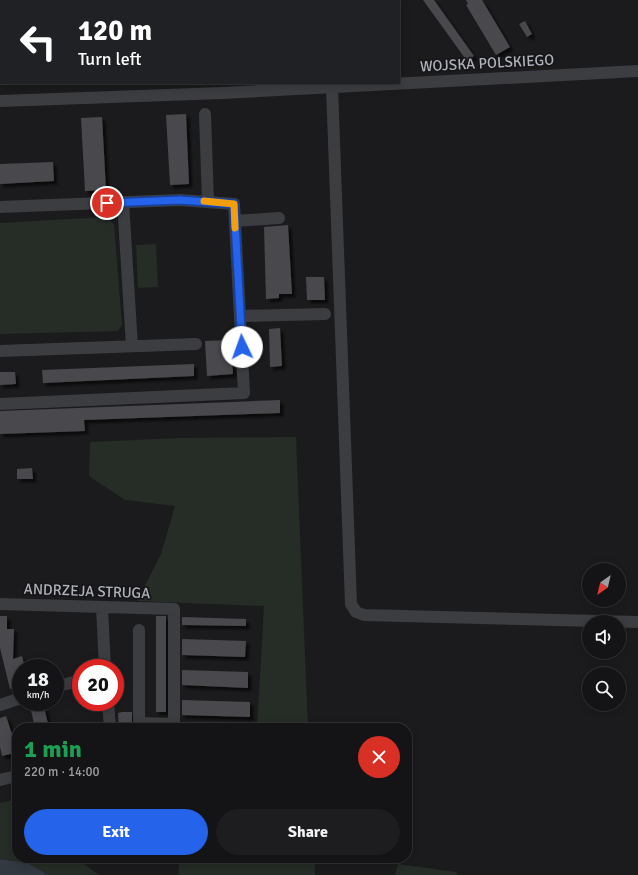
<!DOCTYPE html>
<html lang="en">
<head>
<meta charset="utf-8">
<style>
  :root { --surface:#141416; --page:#1d1d1f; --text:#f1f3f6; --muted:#9d9ea1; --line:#333335; --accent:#2563eb }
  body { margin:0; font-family:Signika,sans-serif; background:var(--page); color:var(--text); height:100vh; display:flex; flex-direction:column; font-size:15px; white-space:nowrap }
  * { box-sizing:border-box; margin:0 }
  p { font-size:13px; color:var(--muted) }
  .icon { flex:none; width:22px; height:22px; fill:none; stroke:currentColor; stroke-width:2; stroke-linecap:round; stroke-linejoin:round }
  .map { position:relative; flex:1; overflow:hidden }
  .drawer { position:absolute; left:12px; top:723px; width:400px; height:140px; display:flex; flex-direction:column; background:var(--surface); border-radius:16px; box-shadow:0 2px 10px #0003,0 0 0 1px var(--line) }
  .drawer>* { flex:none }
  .hud { position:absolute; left:0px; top:0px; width:400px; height:84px; box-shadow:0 2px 10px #0003,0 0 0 1px var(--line); background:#202124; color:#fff; overflow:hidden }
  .needle { width:26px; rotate:214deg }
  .fabs { position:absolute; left:582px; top:563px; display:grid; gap:8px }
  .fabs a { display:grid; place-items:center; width:44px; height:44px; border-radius:50%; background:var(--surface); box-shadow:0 2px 10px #0003,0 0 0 1px var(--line); font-size:20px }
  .speed { position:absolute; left:12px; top:659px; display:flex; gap:8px; font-size:20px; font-weight:700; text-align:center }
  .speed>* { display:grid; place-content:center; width:52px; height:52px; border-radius:50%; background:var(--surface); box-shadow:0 2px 10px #0003,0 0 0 1px var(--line); line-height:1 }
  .speed small { font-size:10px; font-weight:400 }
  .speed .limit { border:6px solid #d22; background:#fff; color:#111 }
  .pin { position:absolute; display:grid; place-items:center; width:34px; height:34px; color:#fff; margin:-17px; border:2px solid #fff; border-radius:50%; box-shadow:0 1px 4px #0007 }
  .me { position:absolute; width:44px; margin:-22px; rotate:357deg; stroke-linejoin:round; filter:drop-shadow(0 0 3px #0008) }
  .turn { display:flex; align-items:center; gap:14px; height:84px; padding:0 12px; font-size:18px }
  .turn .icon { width:52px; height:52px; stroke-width:2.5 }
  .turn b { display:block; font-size:28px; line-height:34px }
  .round { display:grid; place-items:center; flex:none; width:42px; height:42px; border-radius:21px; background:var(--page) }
  .summary { display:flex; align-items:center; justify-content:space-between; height:68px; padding:0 12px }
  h1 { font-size:24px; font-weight:800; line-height:30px; color:#1e9e55 }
  .button { display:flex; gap:8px; margin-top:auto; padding:8px 12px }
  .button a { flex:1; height:46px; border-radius:24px; background:var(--accent); color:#fff; font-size:16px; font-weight:800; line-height:46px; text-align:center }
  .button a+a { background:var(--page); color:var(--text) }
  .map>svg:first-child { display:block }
  .green { fill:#252d26 }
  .water { fill:#323940 }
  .building { fill:#48484d; filter:url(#shadow) }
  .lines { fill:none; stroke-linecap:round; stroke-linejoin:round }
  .minor { stroke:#3c3d41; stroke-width:12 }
  .route-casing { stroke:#184099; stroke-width:10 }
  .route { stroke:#2563eb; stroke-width:7 }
  .slow { stroke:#f59e0b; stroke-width:7 }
  .labels { text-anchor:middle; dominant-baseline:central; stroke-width:3.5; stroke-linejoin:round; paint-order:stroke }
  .street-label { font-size:15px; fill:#afb2bb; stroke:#161618 }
</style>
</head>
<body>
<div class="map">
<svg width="638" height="875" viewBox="0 0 638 875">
  <defs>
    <filter id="shadow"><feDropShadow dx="3.5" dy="3.5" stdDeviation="1" flood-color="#0009"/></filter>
  </defs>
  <rect width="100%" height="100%" fill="#1b1b1d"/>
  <!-- green -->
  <path class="green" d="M105,217L114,224L122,325L118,331L0,334V223Z
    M156,244L158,287L138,288L136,245Z
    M296,437L308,728H257L264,606L137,601L161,554L175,506L125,500L89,476L90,442L180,438Z
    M17,799V858H76L99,875H48L28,863L0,859V803Z
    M179,858H315V875H179Z
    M398,864L456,872L458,875H395Z"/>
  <!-- water -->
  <path class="water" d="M0,859L28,863L48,875H0Z"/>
  <!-- building -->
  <path class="building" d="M423,0H434L474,56L467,61Z
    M466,0H482L510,47L496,55L466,5L468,4Z
    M525,21L532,34L527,37L519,24Z
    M186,114L189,184L170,185L166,115Z
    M102,117L106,190L85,191L81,118Z
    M53,162L54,181L0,184V164Z
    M288,225L292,294H279V298L266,299L264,227Z
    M306,277H324L325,300H307Z
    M280,328L282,366L270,367L269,329Z
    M231,340L233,374L207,376L205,341Z
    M194,364V376L43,383L42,370Z
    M0,372H15L16,384L0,385Z
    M280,400V413L84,420L85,431L0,434V411Z
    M32,468L33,479H17V469Z
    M0,616H7V629H14L13,659L22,656L25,668H21V686L10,689L0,648Z
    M156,616H166V712H156Z
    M182,617L246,619V626L182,625Z
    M182,639L246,641L245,657L182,655Z
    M182,670L248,672V688L182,685Z
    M182,700L250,702V717L182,715Z
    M44,707L49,728H35L31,710Z
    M122,712H132V723L134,728H119L118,713Z
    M6,716L15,743L13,744L15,753L2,756L0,747V718Z"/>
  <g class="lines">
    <!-- minor -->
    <path class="minor" d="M332,87L351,604L356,612L364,615L638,622
      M0,101L223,93L638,71
      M205,114L208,202
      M123,202L132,346
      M0,207L180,200L234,204L244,393L0,404
      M235,221L279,218
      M240,316L325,314
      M0,351L196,344
      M0,604L174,609V728
      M102,607L105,668
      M139,630V723L174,724
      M55,687L81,680
      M108,702L110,728
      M0,705L21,698
      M0,780L17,776"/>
  </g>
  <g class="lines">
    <defs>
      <path id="route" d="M107,203L180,200L234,204L242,347"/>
    </defs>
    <!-- route casing -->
    <use href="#route" class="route-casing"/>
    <!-- route -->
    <use href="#route" class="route"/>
    <!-- slow -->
    <path class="slow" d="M204,201L234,204L235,228"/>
  </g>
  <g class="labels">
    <!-- street labels -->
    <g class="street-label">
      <text transform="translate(487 63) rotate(-3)">WOJSKA POLSKIEGO</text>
      <text transform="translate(87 591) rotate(2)">ANDRZEJA STRUGA</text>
    </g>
  </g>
</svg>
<div class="fabs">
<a><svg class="needle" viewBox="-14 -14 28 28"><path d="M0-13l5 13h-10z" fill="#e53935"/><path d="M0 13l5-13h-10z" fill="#9d9ea1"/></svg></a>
<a><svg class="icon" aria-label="sound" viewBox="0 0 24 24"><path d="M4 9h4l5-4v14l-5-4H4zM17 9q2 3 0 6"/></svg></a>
<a><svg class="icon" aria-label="search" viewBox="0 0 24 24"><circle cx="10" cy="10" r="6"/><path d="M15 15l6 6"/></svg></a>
</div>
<div class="speed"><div>18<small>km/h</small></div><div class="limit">20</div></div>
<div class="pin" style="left:107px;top:203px;background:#d93025"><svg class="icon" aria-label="arrive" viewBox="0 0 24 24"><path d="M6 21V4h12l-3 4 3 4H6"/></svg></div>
<svg class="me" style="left:242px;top:347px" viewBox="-20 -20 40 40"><circle r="19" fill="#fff"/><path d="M0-13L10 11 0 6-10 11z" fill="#2563eb"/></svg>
<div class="hud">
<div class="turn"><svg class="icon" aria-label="left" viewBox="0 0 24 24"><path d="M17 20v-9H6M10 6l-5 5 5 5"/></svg><div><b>120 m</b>Turn left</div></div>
</div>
<section class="drawer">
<div class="summary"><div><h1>1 min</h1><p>220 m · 14:00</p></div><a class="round" style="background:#d93025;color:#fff"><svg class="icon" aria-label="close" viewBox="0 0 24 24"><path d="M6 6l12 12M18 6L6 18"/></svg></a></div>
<div class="button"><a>Exit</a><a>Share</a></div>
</section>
</div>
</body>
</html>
